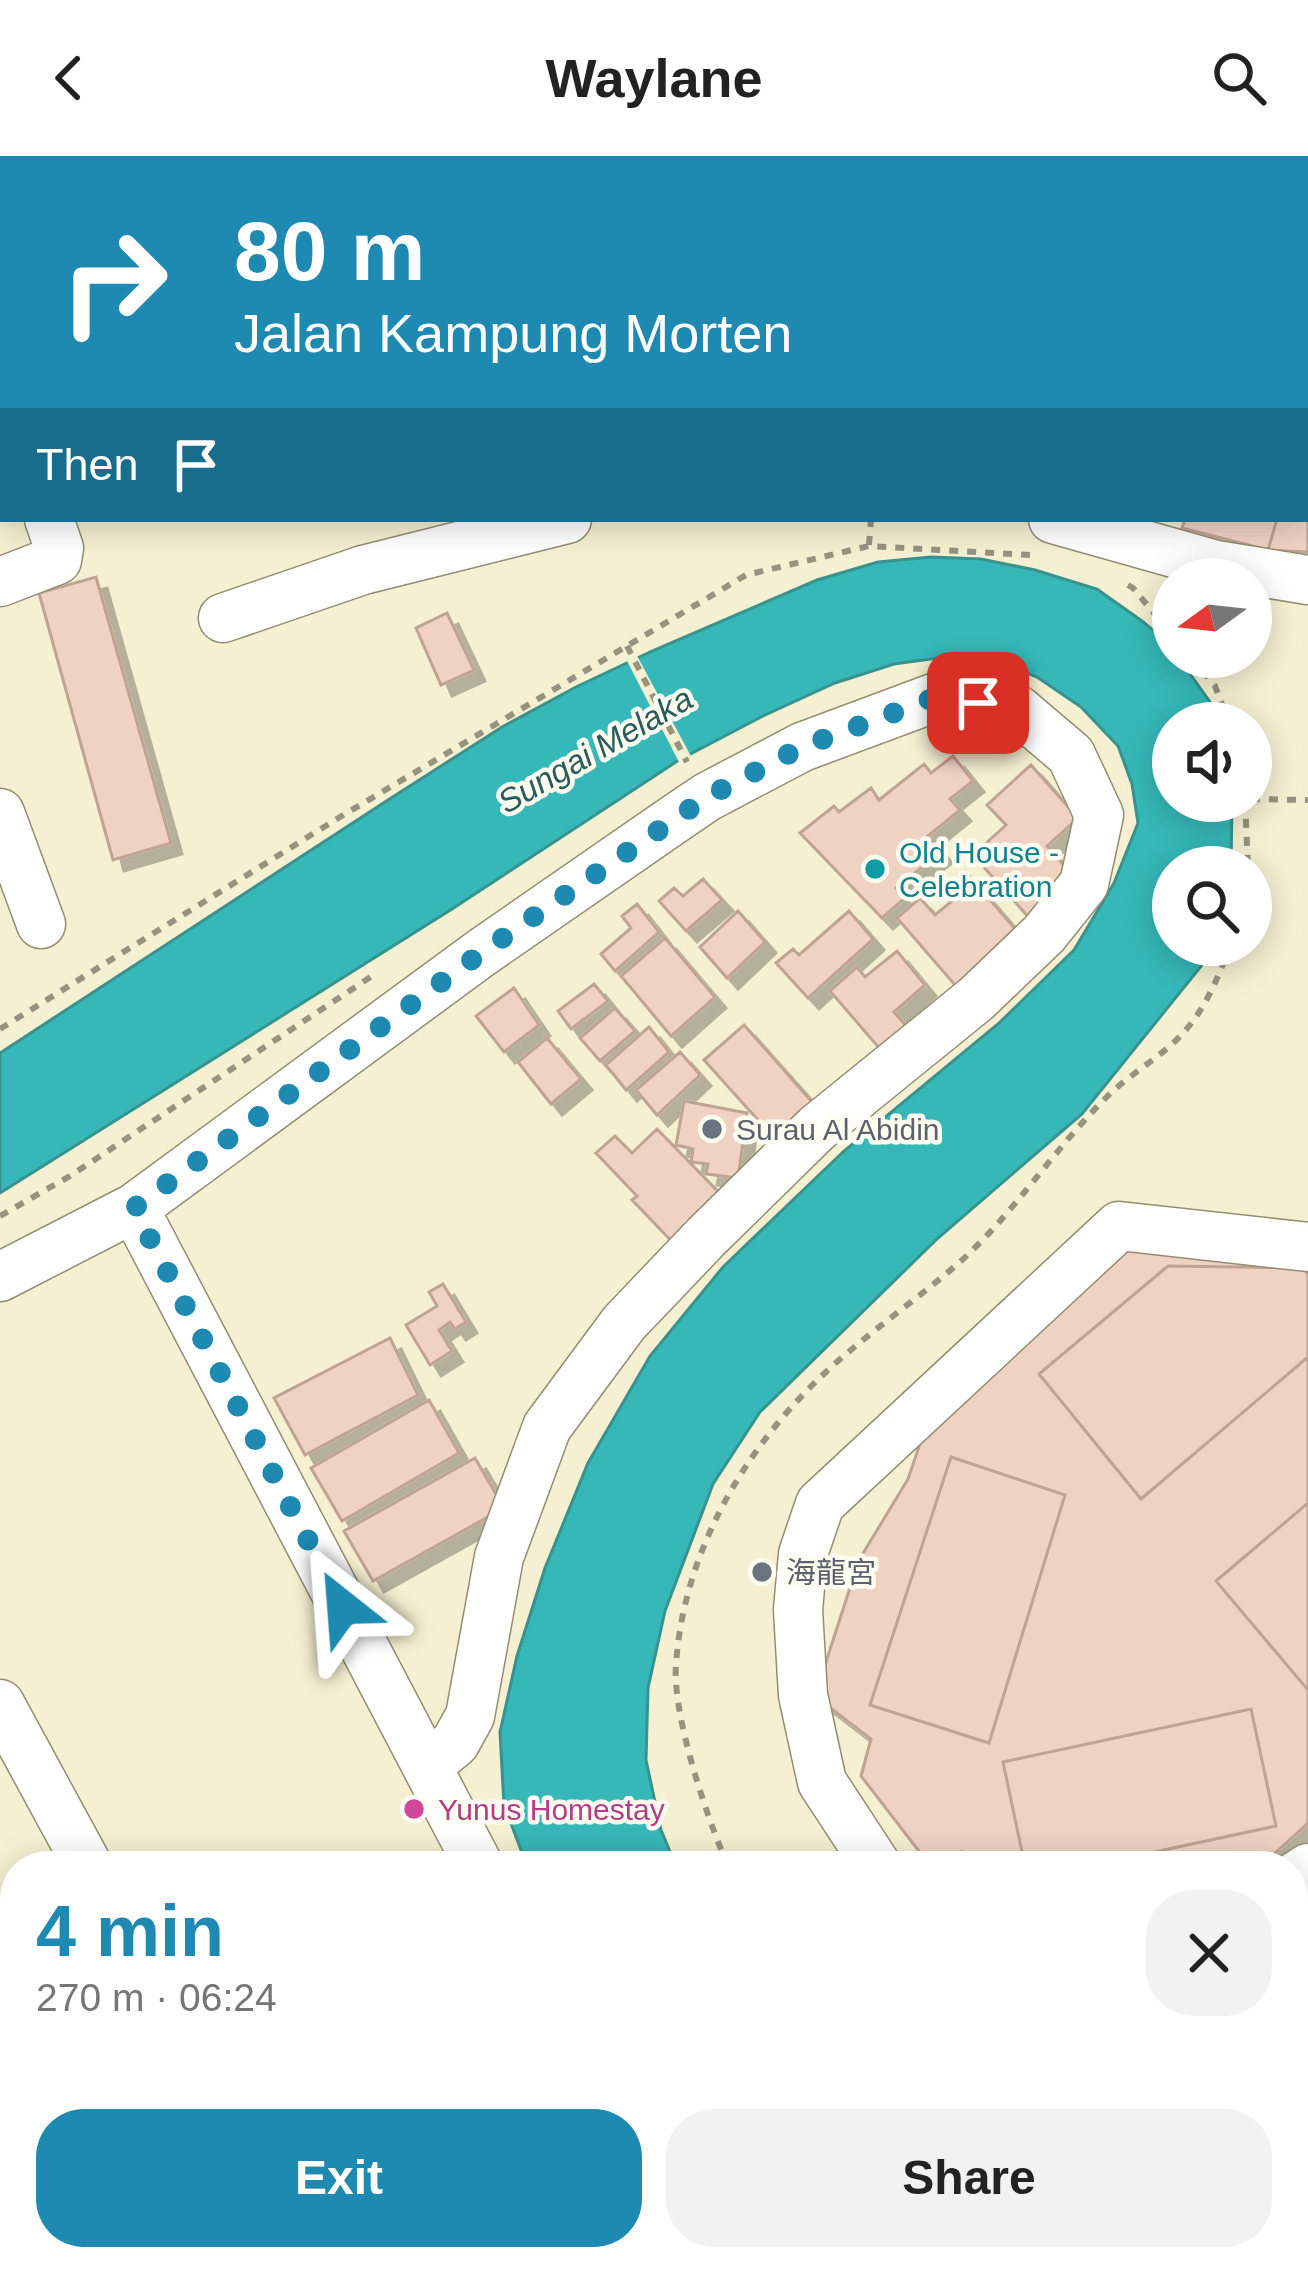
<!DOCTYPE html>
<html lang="en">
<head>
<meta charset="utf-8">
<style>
  :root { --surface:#fff; --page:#f2f2f2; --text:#222; --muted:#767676; --accent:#1e89b1 }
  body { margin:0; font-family:Arial,"Noto Sans SC",sans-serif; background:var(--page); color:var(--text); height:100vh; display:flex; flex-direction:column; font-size:45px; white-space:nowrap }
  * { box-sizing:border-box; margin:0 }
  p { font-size:39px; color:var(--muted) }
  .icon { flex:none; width:66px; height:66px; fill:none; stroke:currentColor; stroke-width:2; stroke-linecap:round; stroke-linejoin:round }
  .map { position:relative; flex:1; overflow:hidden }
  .side { position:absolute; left:0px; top:1695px; width:1308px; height:420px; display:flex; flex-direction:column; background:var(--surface); border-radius:48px 48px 0 0; box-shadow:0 6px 30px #0003 }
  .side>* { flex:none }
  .guide { position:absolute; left:0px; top:0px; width:1308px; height:366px; box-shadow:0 6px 30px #0003; background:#1e89b1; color:#fff; overflow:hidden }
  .needle { width:78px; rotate:255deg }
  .buttons { position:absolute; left:1152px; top:402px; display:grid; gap:24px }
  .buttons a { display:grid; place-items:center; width:120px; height:120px; border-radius:50%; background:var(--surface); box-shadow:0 6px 30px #0003; font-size:60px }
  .pin { position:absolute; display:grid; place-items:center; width:102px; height:102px; color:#fff; margin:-51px; border-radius:24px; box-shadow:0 6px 18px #0006 }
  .me { position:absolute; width:132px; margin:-66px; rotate:332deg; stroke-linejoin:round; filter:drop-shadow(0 0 9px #0008) }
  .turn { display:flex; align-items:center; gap:42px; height:252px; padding:0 36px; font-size:54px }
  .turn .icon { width:156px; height:156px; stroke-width:2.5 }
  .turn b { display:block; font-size:84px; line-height:102px }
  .then { display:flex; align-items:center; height:114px; padding:0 36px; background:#0003; gap:24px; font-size:45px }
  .round { display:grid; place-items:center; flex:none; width:126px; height:126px; border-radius:48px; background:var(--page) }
  .head { display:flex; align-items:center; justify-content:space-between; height:204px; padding:0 36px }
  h1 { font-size:72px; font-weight:700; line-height:90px; color:var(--accent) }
  .action { display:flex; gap:24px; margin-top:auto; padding:24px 36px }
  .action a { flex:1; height:138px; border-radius:48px; background:var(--accent); color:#fff; font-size:48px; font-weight:700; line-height:138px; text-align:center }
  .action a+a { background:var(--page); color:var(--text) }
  header { display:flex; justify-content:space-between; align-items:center; height:156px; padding:0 36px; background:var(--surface); font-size:54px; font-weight:700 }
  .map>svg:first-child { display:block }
  .water { fill:#36b8b8; stroke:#38938f; stroke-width:3 }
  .pier { fill:#f6f0d2 }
  .building { fill:#f0d2c2; stroke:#bfa393; stroke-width:3; filter:url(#shadow) }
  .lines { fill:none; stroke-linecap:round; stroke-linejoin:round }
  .minor-casing { stroke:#938e72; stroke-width:51 }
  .path { stroke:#97937f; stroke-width:6; stroke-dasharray:9 9; stroke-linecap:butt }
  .minor { stroke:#fff; stroke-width:48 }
  .route { stroke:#1e89b1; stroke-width:21; stroke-dasharray:0 37.8 }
  .culture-dot { fill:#0f9aa8; stroke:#fffdf1; stroke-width:4.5 }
  .worship-dot { fill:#6b7280; stroke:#fffdf1; stroke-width:4.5 }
  .hotel-dot { fill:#d1479c; stroke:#fffdf1; stroke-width:4.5 }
  .labels { text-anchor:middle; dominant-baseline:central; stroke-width:9; stroke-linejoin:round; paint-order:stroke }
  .culture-label { font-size:30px; fill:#0d838f; stroke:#fffdf1; text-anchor:start }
  .worship-label { font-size:30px; fill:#5b616d; stroke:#fffdf1; text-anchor:start }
  .hotel-label { font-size:30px; fill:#b23c85; stroke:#fffdf1; text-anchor:start }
  .water-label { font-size:33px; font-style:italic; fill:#285d5c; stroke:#fffdf1 }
</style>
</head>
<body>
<header><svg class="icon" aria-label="back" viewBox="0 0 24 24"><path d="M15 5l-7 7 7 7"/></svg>Waylane<svg class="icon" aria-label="search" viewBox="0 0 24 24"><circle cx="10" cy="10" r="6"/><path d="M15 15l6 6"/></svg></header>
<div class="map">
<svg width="1308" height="2115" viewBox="0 0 1308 2115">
  <defs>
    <filter id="shadow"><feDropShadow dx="11" dy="11" stdDeviation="0" flood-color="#0004"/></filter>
  </defs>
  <rect width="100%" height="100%" fill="#f6f0d2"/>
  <!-- water -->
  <path class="water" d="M931,401L981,403L1035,414L1097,433L1142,465L1166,485L1173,495V501H1178L1210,546L1217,567H1173V645H1232L1231,711H1173V789H1208L1202,809L1082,958L938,1082L760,1256L713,1328L665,1455L648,1532L646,1604L661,1674L676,1710H527L504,1649L500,1576L517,1500L545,1412L588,1307L650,1200L723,1111L844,995L998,868L1074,794L1114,727L1138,667L1132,628L1118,590L1081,551L1037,521L998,506L953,500L894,508L835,527L763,560L679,604L452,753L0,1037V897L388,644L502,571L576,531L652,495L817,424L878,406Z
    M1308,1883V2055L1293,2060V1888Z"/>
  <!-- pier -->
  <path class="pier" d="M635,496L693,604L681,610L625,501Z"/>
  <!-- building -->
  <path class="building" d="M47,0H233V3H47Z
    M233,0H327V3H233Z
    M796,0H1096L1095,3H784Z
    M1135,0H1272L1273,3H1125Z
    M3,131V321L0,322V132Z
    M1305,282H1308V396L1268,394L1277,363H1305Z
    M1185,363H1277L1268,394L1182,372Z
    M96,421L171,687L113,704L39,437Z
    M447,457L474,514L441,529L416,472Z
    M953,600L973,625L950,643L960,654L928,680L941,696L896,732L904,743L882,762L800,677L834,650L839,656L871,632L879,644L924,608L931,617Z
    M1031,609L1078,662L1047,690L1077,724L1032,765L973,699L1006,669L987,649Z
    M966,716L1023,782L961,836L897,762L920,742L935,759L951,746L943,736Z
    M703,723L722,744L686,775L659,745L674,732L683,740Z
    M637,748L659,776L615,815L601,798L631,772L622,760Z
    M738,755L765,786L727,822L700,791Z
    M849,755L873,783L808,842L776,807L793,793L799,799Z
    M665,782L715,841L671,880L621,820Z
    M897,795L925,829L894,856L907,871L880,893L830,835L857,811L865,821Z
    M594,828L608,845L571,873L558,855Z
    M514,832L539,869L504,896L476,860Z
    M615,852L635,875L600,905L580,882Z
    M744,869L821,956L783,992L704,904Z
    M649,871L669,896L626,934L606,909Z
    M547,882L581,923L551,948L518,906Z
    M680,896L700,919L657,959L636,934Z
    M684,945L747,957L738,1022L706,1018L708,1008L691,1006L693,993L676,989Z
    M657,973L731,1049L682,1096L632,1044L637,1040L596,997L615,980L632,997Z
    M1130,1089L1308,1109V1667L1274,1698L1226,1710H966L962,1696L925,1703L861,1620L871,1583L815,1540L859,1404L908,1323L924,1276Z
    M1168,1110L1303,1112L1308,1118V1201L1141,1343L1039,1218Z
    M443,1128L466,1166L455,1173L450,1166L439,1174L452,1195L430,1209L406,1169L437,1150L429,1136Z
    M390,1182L418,1239L305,1299L274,1242Z
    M429,1244L459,1297L342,1365L311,1312Z
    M951,1301L1065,1339L989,1587L870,1549Z
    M475,1302L504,1352L373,1425L344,1375Z
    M1308,1347V1534L1216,1425Z
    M1251,1553L1276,1670L1089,1710H1025L1003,1606Z"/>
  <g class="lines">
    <defs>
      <path id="minor" d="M332,0L333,3
        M611,0L615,3
        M707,3L708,0
        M0,47L3,54
        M0,338L3,337
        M1053,363L1216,409L1308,424
        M0,426L57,404L59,392L49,363
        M223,462L363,414L567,363
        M0,657L41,768
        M134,1052L479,1710
        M0,1121L134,1052L481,797L676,662L707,641L802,591L939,540L1018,554L1071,599L1099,659L1084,728L1044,778L976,843L817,972L706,1081L624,1167L547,1271L499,1401L470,1560L455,1587L427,1610
        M0,1548L88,1710
        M877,1710L822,1626L803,1539L798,1454L803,1398L820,1348L1119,1070L1308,1091
        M1293,1722L1308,1712
        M312,2100L321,2115
        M717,2100L727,2115
        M468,2115L496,2100"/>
    </defs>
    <!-- minor casing -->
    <use href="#minor" class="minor-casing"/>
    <!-- path -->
    <path class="path" d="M869,389L871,363
      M1128,429L1133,432L1173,480
      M627,490L687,606
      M1191,501L1215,530L1229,567
      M1251,643L1308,644
      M1245,645L1248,711
      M0,873L340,661L746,419L869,390L1030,399
      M0,1060L70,1020L375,818
      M728,1710C707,1662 672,1559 676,1508C684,1395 745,1291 827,1215C869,1176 918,1143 961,1105C1017,1054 1058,987 1113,935C1137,913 1169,896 1189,870C1208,847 1220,817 1230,789
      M1293,1822L1308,1814
      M1293,2070L1308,2064"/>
    <!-- minor -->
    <use href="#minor" class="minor"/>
  </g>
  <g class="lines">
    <!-- route -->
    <path class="route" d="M343,1451L134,1052L481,797L707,641L802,591L939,540L978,547"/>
  </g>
  <!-- markers -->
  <circle class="culture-dot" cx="875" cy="713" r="12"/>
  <g class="worship-dot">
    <circle cx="712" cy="973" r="12"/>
    <circle cx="762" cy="1416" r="12"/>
  </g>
  <circle class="hotel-dot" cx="414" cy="1653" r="12"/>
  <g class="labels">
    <!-- culture labels -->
    <g class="culture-label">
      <text x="899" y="696">Old House -<tspan x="899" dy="34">Celebration</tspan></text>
    </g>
    <!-- worship labels -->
    <g class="worship-label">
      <text x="736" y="973">Surau Al Abidin</text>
      <text x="786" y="1416">海龍宮</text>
    </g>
    <!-- hotel labels -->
    <g class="hotel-label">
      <text x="438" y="1653">Yunus Homestay</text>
    </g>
    <!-- water labels -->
    <g class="water-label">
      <text transform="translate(595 594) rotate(-30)">Sungai Melaka</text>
    </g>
  </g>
</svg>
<div class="buttons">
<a><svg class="needle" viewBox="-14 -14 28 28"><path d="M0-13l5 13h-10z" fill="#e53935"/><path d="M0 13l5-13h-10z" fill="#767676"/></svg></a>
<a><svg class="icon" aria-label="sound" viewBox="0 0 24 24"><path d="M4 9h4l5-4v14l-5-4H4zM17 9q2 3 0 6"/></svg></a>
<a><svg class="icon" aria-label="search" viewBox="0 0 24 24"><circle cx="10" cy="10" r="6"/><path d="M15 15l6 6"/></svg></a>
</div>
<div class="pin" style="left:978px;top:547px;background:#d93025"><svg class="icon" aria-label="arrive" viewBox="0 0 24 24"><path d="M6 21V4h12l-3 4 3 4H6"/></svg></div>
<svg class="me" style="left:343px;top:1451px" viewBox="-20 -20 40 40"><path d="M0-17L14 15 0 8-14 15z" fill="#1e89b1" stroke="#fff" stroke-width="4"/></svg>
<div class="guide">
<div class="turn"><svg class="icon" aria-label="right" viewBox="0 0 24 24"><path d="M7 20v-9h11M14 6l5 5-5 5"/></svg><div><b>80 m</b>Jalan Kampung Morten</div></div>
<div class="then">Then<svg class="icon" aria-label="arrive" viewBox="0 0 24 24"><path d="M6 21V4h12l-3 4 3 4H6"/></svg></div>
</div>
<section class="side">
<div class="head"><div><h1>4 min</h1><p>270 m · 06:24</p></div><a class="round"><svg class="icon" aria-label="close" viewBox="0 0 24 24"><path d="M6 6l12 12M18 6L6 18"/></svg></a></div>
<div class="action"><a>Exit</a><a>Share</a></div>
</section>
</div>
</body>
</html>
